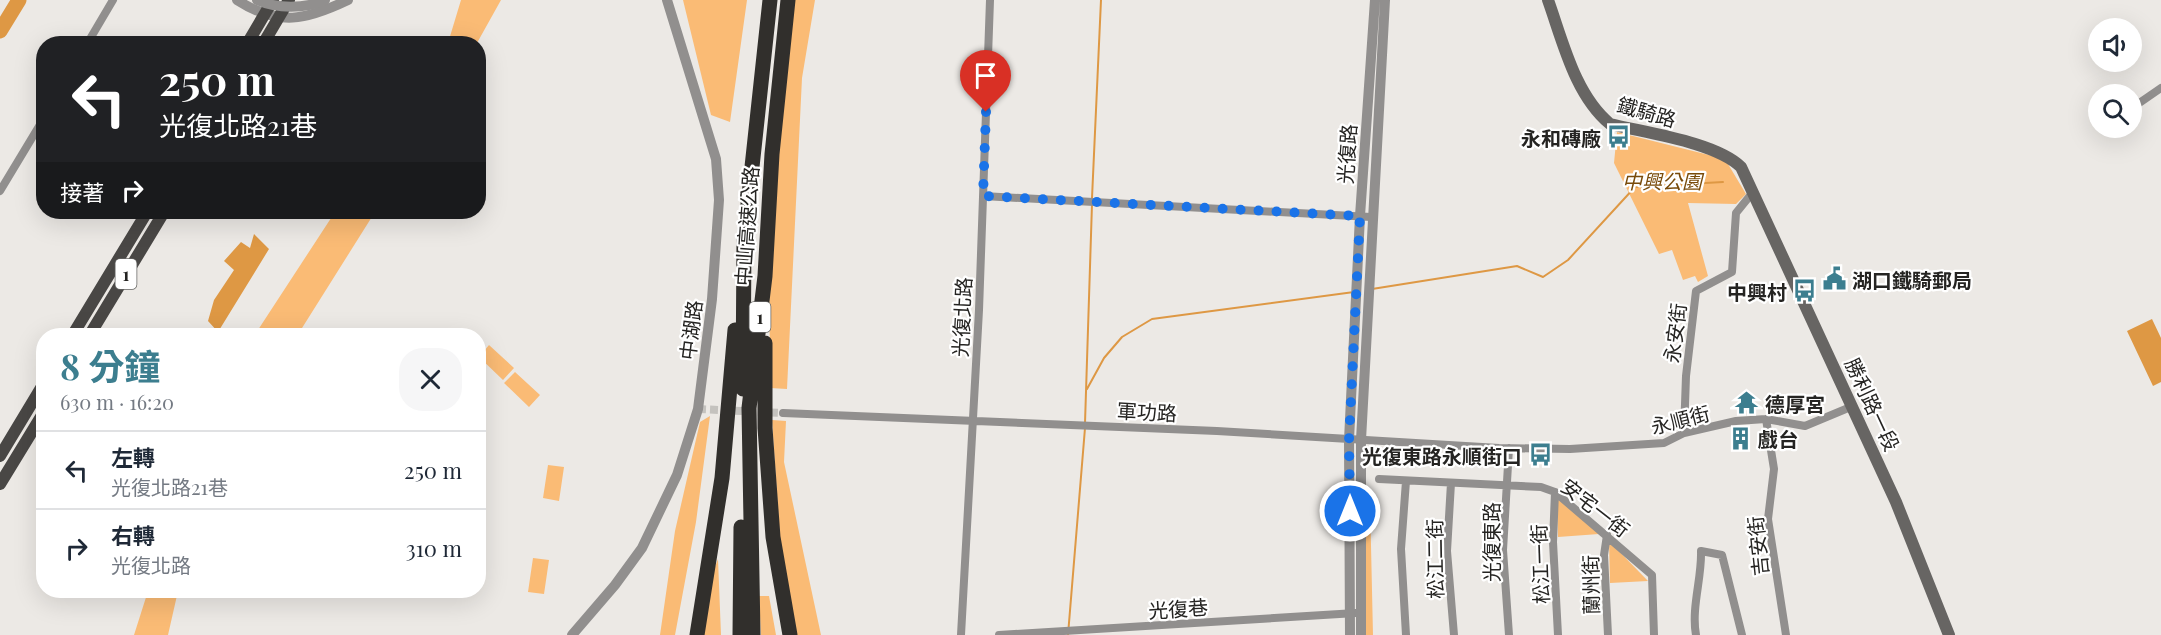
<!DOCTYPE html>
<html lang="zh-TW">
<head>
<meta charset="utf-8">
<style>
  :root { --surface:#fff; --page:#f6f6f7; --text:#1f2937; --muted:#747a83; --line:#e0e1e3; --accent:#3c7e8f }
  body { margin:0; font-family:"Playfair Display","Noto Sans TC",serif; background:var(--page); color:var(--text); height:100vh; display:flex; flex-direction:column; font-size:22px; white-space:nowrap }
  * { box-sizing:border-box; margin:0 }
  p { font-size:20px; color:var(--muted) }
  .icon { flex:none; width:33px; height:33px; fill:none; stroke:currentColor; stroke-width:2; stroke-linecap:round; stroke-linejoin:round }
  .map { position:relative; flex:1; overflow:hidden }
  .sheet { position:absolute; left:36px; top:328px; width:450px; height:270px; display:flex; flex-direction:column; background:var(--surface); border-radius:24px; box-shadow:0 6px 24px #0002 }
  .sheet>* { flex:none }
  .top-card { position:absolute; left:36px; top:36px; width:450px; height:183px; border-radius:24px; box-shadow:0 6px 24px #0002; background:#202124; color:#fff; overflow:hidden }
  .buttons { position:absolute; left:2088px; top:18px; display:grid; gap:12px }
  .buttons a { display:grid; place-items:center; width:54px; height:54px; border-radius:50%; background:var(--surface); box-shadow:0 6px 24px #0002; font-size:30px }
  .pin { position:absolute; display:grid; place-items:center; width:51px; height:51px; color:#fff; margin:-62px -26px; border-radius:50% 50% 50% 0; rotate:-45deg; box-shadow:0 0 6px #0007 }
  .pin .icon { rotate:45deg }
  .me { position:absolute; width:66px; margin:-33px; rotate:0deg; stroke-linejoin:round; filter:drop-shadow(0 0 4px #0008) }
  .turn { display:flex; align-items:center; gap:21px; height:126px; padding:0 24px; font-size:27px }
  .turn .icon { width:78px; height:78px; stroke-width:2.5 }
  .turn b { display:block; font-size:42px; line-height:51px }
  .then { display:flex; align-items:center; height:57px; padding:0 24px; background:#0003; gap:12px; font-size:22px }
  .round { display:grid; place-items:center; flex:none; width:63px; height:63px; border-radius:24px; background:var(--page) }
  .headline { display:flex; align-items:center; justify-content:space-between; height:102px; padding:0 24px }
  h1 { font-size:36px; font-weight:700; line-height:45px; color:var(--accent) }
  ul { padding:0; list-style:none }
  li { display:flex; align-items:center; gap:18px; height:78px; padding:0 24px; border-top:2px solid var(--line) }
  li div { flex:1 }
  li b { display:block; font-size:22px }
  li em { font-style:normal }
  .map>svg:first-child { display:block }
  .green { fill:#fabb75 }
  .water { fill:#de9844 }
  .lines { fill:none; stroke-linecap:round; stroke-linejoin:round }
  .stream { stroke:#de9844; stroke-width:2 }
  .river { stroke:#de9844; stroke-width:15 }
  .minor-tunnel { stroke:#c4c2be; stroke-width:8; stroke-dasharray:8 4; stroke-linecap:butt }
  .minor { stroke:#918f8e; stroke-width:8 }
  .tertiary { stroke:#918f8e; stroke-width:10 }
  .secondary { stroke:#676563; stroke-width:12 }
  .primary { stroke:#494745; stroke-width:12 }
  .motorway { stroke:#312f2c; stroke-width:15 }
  .tertiary-bridge { stroke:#918f8e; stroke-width:10 }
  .route { stroke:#1a73e8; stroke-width:10; stroke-dasharray:0 18 }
  .labels { text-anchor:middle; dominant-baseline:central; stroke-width:4.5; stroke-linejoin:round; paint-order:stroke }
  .shield { fill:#fff; stroke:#666664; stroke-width:1.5 }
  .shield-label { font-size:18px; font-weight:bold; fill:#252422 }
  .street-label { font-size:20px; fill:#252422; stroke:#fff }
  .poi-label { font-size:20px; font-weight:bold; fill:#252422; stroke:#fff; text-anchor:end }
  .park-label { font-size:20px; font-style:italic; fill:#794b0a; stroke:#fff }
</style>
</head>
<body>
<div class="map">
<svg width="2161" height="635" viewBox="0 0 2161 635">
  <rect width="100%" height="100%" fill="#ece9e5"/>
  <!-- green -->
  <path class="green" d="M461,0H501L477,43H448Z
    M683,0H747L730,122L711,115Z
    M790,0H815L802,78L787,389L770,388L769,227Z
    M1617,132L1725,159L1746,194L1736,204L1688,203L1708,276L1698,282L1695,276L1683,280L1672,250L1659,254L1614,163Z
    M335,212H375L297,336H254Z
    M489,345L514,368L503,380L479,357Z
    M515,372L540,395L529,407L504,383Z
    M710,416L696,522L675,635H660L675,531L700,422Z
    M772,420L786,421L784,462L821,635H797L781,554Z
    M548,465L564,467L559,501L543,498Z
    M1557,497L1599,534L1558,537Z
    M1363,500H1370L1373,635H1363Z
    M1609,541L1648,581L1610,583Z
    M533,558L549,560L544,594L528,592Z
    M718,559L721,635H703L708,585Z
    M148,591H178L168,635H134Z
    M759,596H769L776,635H761Z"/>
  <!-- water -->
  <path class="water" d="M254,234L269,249L218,332L208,321L214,300L234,270L224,261L241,242L250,248Z
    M2152,319L2161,338V382L2153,386L2127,331Z"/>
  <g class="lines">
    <!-- stream -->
    <path class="stream" d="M1092,198L1101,0
      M1372,289L1517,266L1543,277L1568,260L1635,187L1723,182
      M1087,389L1104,358L1122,337L1152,319L1354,292
      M1085,423L1092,204
      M1068,635L1085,428"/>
    <!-- river -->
    <path class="river" d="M0,31L19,0"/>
    <!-- minor-tunnel -->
    <path class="minor-tunnel" d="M698,409L783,413"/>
    <!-- minor -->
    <path class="minor" d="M87,44L113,0
      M2132,108L2161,88
      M0,191L44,118
      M983,196L1371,217
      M783,413L1217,431L1499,448L1570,449L1664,443L1684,433L1736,421L1766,419L1805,426L1853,406
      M1766,419L1774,469L1768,519L1786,635
      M1684,433L1686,376L1696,291L1732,272L1736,213L1753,192
      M1379,479L1541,487L1555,492L1652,575L1654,635
      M1451,483L1447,551L1454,635
      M1555,492L1553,542L1558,635
      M1607,535L1604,555L1608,635
      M961,635L979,310L990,0
      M999,635L1356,613
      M1406,635L1401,549L1406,481
      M1509,635L1503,550L1509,448
      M1696,635C1691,608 1702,578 1701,551L1722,555L1742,635"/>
    <!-- tertiary -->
    <path class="tertiary" d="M237,0C279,27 306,20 348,0
      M572,635L615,585L642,548L677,475L698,409L712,299L719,200L716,159L667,0
      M1350,635L1349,440L1360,216L1375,0
      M1361,635V440L1385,0"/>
    <!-- secondary -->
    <path class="secondary" d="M1548,0C1563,42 1575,95 1610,124C1646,133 1715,142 1741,167L1896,502L1949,635"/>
    <!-- primary -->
    <path class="primary" d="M247,44L273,0
      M263,44L289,0
      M72,336L147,212
      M89,336L164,212
      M0,456L44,383
      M0,484L44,412"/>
    <!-- motorway -->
    <path class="motorway" d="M765,343V428L773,537L790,635
      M743,389L744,241L770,0
      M697,635L722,478L735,330
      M740,635L741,527
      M753,635L749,408L765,276L772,154L788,0"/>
    <!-- tertiary-bridge -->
    <path class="tertiary-bridge" d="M257,0C277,9 305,9 325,0"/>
  </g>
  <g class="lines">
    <!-- route -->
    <path class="route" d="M986,112L983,196L1360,216L1349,440L1350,511"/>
  </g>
  <!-- icons -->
  <defs>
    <symbol id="bus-bare" viewBox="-9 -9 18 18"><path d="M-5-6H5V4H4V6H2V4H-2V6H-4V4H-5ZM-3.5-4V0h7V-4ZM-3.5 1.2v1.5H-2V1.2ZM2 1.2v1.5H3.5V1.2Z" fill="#3c7e8f" stroke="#fff" stroke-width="2.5" paint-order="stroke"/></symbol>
    <symbol id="civic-bare" viewBox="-9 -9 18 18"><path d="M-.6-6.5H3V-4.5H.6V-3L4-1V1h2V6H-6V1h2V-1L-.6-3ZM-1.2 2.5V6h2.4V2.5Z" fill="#3c7e8f" stroke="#fff" stroke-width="2.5" paint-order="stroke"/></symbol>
    <symbol id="temple-bare" viewBox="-9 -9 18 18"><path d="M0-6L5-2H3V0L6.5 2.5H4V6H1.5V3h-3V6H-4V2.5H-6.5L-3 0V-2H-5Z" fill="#3c7e8f" stroke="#fff" stroke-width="2.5" paint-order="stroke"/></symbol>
    <symbol id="building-bare" viewBox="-9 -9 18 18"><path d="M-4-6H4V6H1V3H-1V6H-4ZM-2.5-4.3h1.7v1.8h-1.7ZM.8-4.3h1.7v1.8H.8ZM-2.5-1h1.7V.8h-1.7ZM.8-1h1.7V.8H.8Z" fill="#3c7e8f" stroke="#fff" stroke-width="2.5" paint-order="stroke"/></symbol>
  </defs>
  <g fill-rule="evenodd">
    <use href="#bus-bare" x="1602" y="120" width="33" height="33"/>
    <use href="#civic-bare" x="1818" y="262" width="33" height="33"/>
    <use href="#bus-bare" x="1788" y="274" width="33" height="33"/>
    <use href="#temple-bare" x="1730" y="386" width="33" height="33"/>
    <use href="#building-bare" x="1724" y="422" width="33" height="33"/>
    <use href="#bus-bare" x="1524" y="438" width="33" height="33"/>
  </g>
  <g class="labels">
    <!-- shield labels -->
    <g class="shield">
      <rect x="115.5" y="259" width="21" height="30" rx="4.5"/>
      <rect x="749.5" y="302" width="21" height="30" rx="4.5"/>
    </g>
    <g class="shield-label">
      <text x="126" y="274">1</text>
      <text x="760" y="317">1</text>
    </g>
    <!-- street labels -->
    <g class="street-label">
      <text transform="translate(1647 111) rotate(16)">鐵騎路</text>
      <text transform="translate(1346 154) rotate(-86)">光復路</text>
      <text transform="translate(746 226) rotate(-86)">中山高速公路</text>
      <text transform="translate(961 317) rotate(-87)">光復北路</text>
      <text transform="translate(690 330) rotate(-83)">中湖路</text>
      <text transform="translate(1674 333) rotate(-83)">永安街</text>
      <text transform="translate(1873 404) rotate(65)">勝利路一段</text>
      <text transform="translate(1147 411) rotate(3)">軍功路</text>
      <text transform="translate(1680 419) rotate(-14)">永順街</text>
      <text transform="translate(1596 507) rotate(38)">安宅一街</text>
      <text transform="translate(1490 542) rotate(-90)">光復東路</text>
      <text transform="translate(1757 546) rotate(-96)">吉安街</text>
      <text transform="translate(1434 559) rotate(-91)">松江二街</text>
      <text transform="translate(1539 564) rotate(-92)">松江一街</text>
      <text transform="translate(1590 585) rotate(-91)">蘭州街</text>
      <text transform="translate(1178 608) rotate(-4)">光復巷</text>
    </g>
    <!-- poi labels -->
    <g class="poi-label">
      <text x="1601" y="137">永和磚廠</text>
      <text x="1852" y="279" text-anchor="start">湖口鐵騎郵局</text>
      <text x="1787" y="291">中興村</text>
      <text x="1765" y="403" text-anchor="start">德厚宮</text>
      <text x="1758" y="438" text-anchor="start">戲台</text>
      <text x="1522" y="455">光復東路永順街口</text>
    </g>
    <!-- park labels -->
    <g class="park-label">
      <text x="1662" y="180">中興公園</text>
    </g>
  </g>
</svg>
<div class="buttons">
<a><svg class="icon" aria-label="sound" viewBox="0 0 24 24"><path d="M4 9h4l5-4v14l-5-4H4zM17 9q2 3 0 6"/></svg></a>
<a><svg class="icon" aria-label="search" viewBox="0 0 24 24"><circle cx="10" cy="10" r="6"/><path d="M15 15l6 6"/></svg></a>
</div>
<div class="pin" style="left:986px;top:112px;background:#d93025"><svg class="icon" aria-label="arrive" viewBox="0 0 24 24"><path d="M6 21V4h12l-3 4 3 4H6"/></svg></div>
<svg class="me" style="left:1350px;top:511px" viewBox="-20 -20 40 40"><circle r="17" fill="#1a73e8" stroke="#fff" stroke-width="3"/><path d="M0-11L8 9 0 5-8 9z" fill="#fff"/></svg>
<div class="top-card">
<div class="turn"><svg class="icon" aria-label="left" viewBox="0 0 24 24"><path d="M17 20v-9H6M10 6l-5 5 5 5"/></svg><div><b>250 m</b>光復北路21巷</div></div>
<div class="then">接著<svg class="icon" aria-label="right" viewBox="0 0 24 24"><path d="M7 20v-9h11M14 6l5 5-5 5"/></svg></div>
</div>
<section class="sheet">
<div class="headline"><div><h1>8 分鐘</h1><p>630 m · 16:20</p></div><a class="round"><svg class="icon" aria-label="close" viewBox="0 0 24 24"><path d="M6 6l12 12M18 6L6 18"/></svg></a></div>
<ul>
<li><svg class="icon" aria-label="left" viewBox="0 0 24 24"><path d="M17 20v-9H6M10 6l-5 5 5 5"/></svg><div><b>左轉</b><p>光復北路21巷</p></div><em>250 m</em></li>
<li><svg class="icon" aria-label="right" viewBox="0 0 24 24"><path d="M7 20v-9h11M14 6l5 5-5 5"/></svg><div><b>右轉</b><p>光復北路</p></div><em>310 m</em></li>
</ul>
</section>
</div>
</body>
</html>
